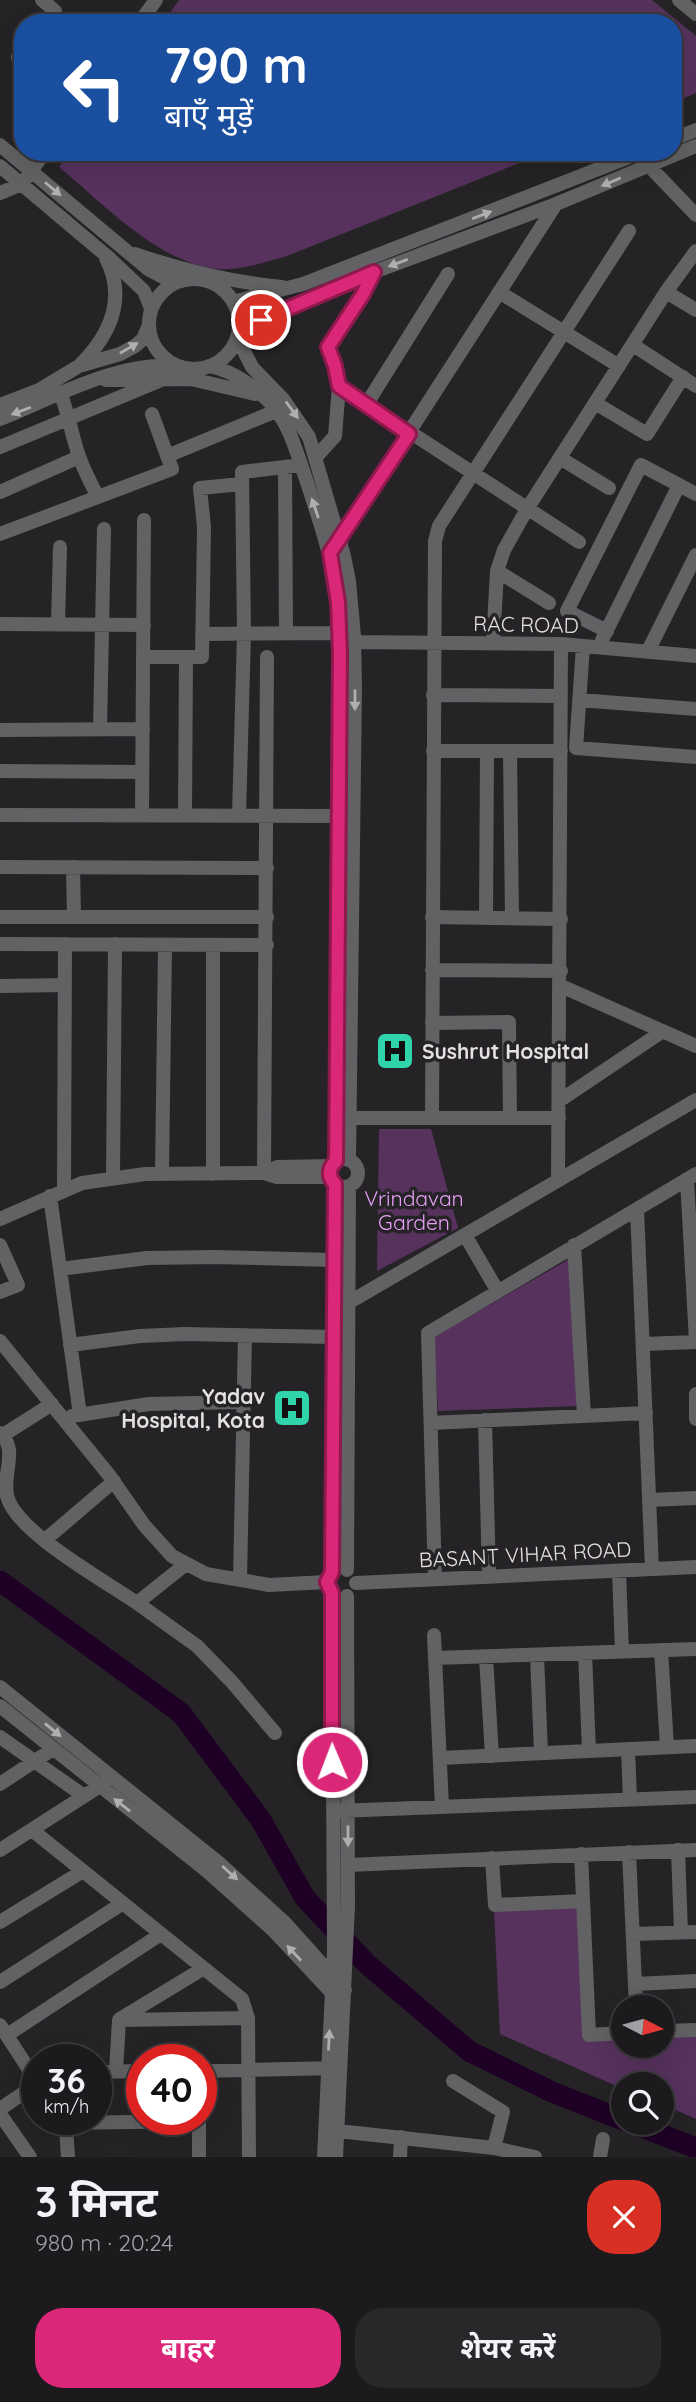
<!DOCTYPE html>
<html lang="hi">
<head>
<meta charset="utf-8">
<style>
  :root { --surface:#1c1a1d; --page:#29272a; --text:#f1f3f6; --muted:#a0a1a4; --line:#3a383b; --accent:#db2777 }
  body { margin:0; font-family:Quicksand,"Noto Sans Devanagari",sans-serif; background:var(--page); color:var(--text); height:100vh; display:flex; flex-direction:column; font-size:26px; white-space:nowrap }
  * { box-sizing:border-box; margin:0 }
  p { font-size:23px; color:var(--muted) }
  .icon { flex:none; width:38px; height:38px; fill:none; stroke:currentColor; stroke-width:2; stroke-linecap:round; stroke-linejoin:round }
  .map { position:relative; height:2157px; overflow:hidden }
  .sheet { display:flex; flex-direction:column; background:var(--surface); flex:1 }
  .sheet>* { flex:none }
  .top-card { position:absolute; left:14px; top:14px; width:668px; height:147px; border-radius:28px; box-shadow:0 7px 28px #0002,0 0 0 2px var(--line); background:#1a4fa0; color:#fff; overflow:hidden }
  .needle { width:46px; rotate:96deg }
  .buttons { position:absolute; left:611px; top:1995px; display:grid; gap:14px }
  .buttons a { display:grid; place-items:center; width:63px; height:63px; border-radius:50%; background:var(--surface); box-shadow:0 7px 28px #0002,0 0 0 2px var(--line); font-size:35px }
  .speed { position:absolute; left:21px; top:2044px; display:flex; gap:14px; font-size:35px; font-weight:700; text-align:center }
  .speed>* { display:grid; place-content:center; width:91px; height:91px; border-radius:50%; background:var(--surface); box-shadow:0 7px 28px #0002,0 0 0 2px var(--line); line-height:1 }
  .speed small { font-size:18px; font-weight:400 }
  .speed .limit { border:10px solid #d22; background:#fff; color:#111 }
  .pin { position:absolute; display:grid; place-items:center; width:60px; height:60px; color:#fff; margin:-30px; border:4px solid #fff; border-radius:50%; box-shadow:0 2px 7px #0007 }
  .me { position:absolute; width:77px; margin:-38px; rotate:359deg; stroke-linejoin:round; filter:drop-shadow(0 0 5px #0008) }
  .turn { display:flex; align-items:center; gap:24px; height:147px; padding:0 35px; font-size:32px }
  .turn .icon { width:91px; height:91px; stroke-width:2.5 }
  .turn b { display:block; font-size:49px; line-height:60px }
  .round { display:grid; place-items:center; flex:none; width:74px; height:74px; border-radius:28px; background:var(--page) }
  .headline { display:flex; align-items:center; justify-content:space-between; height:119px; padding:0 35px }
  h1 { font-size:42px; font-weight:700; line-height:52px }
  .action { display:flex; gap:14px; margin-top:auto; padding:14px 35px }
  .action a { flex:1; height:80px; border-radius:28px; background:var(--accent); color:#fff; font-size:28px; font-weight:700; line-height:80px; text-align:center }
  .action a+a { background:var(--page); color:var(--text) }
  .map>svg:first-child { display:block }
  .green { fill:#56325d }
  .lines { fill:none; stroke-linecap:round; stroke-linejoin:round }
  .river { stroke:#1e0025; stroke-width:21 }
  .minor { stroke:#626163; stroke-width:14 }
  .oneway { fill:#b0aeb0 }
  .route-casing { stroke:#8e194d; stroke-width:18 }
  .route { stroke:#db2777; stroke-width:12 }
  .labels { text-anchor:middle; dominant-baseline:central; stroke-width:7; stroke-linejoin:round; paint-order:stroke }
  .street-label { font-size:21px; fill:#e4e1e4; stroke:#262327 }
  .poi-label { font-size:21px; font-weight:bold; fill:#e4e1e4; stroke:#262327; text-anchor:start }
  .park-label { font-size:21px; fill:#e99ff8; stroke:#262327 }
</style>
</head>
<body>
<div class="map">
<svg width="696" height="2157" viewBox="0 0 696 2157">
  <rect width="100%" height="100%" fill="#262327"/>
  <!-- green -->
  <path class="green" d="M179,0H652L696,36V93L674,102V23H163Z
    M70,152H547L287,256C265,262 240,271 217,269C157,262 104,204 59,167Z
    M379,1129H431L458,1228L377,1271Z
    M571,1258L579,1406L438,1411L434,1337Z
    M579,1905L585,2040L623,2039V2046H662V2037L696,2036V2119L662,2104V2084H623V2089L500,2034L494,1910Z"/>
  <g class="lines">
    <!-- river -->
    <path class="river" d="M0,1581L181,1713L261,1820L305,1898L367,1964L469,2051L552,2092L623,2120
      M631,2123L696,2148"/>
    <!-- minor -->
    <path class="minor" d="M42,0L55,11L46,23
      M679,0L696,14
      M139,23L156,0
      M18,57L23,51
      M674,139L696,130
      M0,145L148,269L165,278L180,281
      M0,166L108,257L144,291L150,306H153
      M649,166L696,215
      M0,193L22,184L45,152
      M135,254C184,271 231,282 282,287
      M149 324a45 45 0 1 1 90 0a45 45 0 1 1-90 0Z
      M499,292L619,366
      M666,292L696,310
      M233,302L303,284L642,152
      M239,326L277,314L374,272L556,204L696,146
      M237,337L252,367L283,399L309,437L344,556L349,581L354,636L355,688L349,1160
      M633,345L696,386
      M80,365C110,335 127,299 106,258
      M209,366C235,371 264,392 279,414C292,433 298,457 306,479C319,519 332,557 338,599C340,616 339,635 340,653L336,1161
      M106,380L191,379L255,394
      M339,386L579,542
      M61,395C68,413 71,431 77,450C82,467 90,482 98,497
      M595,403L647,434L683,377
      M0,405L39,390L79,366L120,354L135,346L143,339L149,325
      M366,405L448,274
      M0,419C55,397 118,361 177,366
      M0,447L166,378
      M167,456L276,411
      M316,457L335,436L339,386L335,366L328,347L363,294L374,272
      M560,458L609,488
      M285,467L286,633
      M0,492L79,457
      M0,534L172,469L152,414
      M337,544L556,204
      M497,571L549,603
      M0,624L144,625
      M58,624L60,547
      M607,631L567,611L641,465L696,494
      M202,634L339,633
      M602,640L679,485
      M354,642L561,644L696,656
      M493,643L497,571L504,550L527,509L666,292L696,251
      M583,646L576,748L696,757
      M648,651L696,555
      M143,657H202L204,527L200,488L242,484
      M433,695L561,696
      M579,700L696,709
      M100,729L104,529
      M0,730L143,729
      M433,751H561
      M510,751L512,918
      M0,771L142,772
      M0,815L345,816
      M142,815L144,520
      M185,815L186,657
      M239,816L244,633L242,472L301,465
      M0,867L267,868
      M73,867L74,917
      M0,917H267
      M432,917L561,919
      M486,918L487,751
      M0,944L267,945
      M432,970L561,971
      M0,986L65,985
      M561,986L696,1046
      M432,1023L509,1022L510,1118
      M559,1101L663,1031
      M349,1118H559
      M432,1118L435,541L439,526L629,231
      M330 1173a14 14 0 1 1 28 0a14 14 0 1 1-28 0Z
      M264,1173L267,657
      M264,1173L277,1167L331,1166
      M162,1174L165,945
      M213,1174V945
      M113,1178L115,944
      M687,1179L696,1341
      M558,1180L561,644
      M64,1190L65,944
      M50,1196L80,1415
      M637,1209L652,1569
      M0,1219L82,1183L145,1174L264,1173L277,1177H330
      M465,1235L497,1290
      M0,1245L18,1285L0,1292
      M574,1245L584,1416
      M60,1269L147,1258L215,1257L335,1260
      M348,1303L696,1100
      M0,1341L109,1475L144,1525L172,1556L206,1574L269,1585L327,1582
      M643,1344L696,1342
      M70,1345L140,1336L185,1334L334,1337
      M696,1394V1419
      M72,1416L149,1404L244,1402
      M485,1420L489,1576
      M431,1423L646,1413
      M0,1433C20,1450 0,1477 8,1499C20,1534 105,1581 137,1603L186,1564
      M3,1435L52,1404
      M650,1500L696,1498
      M45,1540L114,1481
      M347,1570L349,1186
      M619,1571L622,1652
      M332,1572L336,1184
      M435,1579L428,1333L696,1174
      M240,1580L245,1335
      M356,1583L696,1567
      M137,1603L197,1646L232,1682L275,1733
      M434,1635L442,1807
      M661,1650L667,1747
      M585,1653L589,1751
      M537,1655L541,1753
      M486,1657L492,1756
      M435,1658L696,1649
      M0,1687L219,1863L285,1923L345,1990L332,1993L273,1930L207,1871L0,1706
      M0,1737L84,1796
      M628,1749L630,1799
      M440,1758L696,1746
      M0,1784L53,1749
      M338,1811L696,1797
      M32,1830L242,1999L248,2018L249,2157
      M0,1850L106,1782
      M678,1850L681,1932
      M629,1852L636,2007
      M581,1854L589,2035L623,2033
      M492,1858L495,1905L583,1901
      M348,1865L696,1850
      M0,1922L83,1871
      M633,1934L696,1932
      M0,1982L123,1903
      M635,1984L696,1981
      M120,2019L204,1968
      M119,2020L248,2018
      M0,2025L37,2082
      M662,2031L696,2030
      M7,2035L161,1934
      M201,2071L336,2068
      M96,2072L142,2071
      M116,2072L119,2020
      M453,2081L503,2112L494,2148
      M0,2109L37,2084
      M0,2114L30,2157
      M61,2119L66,2127L68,2157
      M64,2123L199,2121
      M338,2131L494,2148L535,2157
      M199,2157V2119
      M324,2157L334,1949L332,1593
      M336,2157L348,1907L347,1596
      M400,2157L401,2137
      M600,2157L603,2139"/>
  </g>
  <!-- one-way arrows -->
  <defs><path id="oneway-solid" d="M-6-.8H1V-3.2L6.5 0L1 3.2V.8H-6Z" transform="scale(1.75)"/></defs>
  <g class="oneway">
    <use href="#oneway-solid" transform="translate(611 182) rotate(157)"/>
    <use href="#oneway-solid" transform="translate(53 189) rotate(40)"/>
    <use href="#oneway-solid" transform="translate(482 215) rotate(-21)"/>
    <use href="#oneway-solid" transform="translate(398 263) rotate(159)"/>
    <use href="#oneway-solid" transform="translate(129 348) rotate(-30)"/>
    <use href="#oneway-solid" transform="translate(292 410) rotate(54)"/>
    <use href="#oneway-solid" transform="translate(21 411) rotate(159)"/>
    <use href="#oneway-solid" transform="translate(315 508) rotate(-109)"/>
    <use href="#oneway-solid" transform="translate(355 700) rotate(90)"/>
    <use href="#oneway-solid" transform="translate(53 1730) rotate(39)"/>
    <use href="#oneway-solid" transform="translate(122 1805) rotate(-142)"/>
    <use href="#oneway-solid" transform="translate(348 1836) rotate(90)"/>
    <use href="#oneway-solid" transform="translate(230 1873) rotate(42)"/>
    <use href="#oneway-solid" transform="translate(294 1953) rotate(-133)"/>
    <use href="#oneway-solid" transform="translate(329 2040) rotate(-87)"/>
  </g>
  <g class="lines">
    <defs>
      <path id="route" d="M261,320L374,272L363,294L328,347L335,366L339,386L409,434L330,553L338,602L340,653L336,1161C328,1168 328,1177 335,1184L332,1572L327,1582L332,1593V1762"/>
    </defs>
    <!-- route casing -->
    <use href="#route" class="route-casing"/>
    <!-- route -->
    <use href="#route" class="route"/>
  </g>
  <!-- icons -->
  <defs>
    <symbol id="hospital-square" viewBox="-11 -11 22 22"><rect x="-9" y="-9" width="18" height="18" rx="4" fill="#2fd4aa" stroke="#262327"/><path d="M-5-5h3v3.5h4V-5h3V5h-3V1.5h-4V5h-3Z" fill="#111"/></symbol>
  </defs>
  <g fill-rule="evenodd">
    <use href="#hospital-square" x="373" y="1029" width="44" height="44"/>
    <use href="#hospital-square" x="270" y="1386" width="44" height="44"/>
  </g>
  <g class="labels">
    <!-- street labels -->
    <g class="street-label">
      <text transform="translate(526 624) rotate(1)">RAC ROAD</text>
      <text transform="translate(525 1554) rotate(-3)">BASANT VIHAR ROAD</text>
    </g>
    <!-- poi labels -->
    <g class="poi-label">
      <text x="422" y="1051">Sushrut Hospital</text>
      <text x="265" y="1396" text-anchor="end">Yadav<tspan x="265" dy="24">Hospital, Kota</tspan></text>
    </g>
    <!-- park labels -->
    <g class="park-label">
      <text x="414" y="1198">Vrindavan<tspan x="414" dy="24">Garden</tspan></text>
    </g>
  </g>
</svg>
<div class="buttons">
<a><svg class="needle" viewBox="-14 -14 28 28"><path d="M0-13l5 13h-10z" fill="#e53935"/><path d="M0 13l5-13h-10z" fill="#a0a1a4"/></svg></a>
<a><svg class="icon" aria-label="search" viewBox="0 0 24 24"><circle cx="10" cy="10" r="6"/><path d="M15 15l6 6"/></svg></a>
</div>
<div class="speed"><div>36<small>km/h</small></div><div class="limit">40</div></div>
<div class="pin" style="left:261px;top:320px;background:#d93025"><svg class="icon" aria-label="arrive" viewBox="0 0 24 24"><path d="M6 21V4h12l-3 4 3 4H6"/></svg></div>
<svg class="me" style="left:332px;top:1762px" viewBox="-20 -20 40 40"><circle r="17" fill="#db2777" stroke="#fff" stroke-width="3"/><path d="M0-11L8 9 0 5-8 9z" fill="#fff"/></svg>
<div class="top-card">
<div class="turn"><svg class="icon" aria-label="left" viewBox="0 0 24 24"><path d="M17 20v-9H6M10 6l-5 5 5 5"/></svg><div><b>790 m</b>बाएँ मुड़ें</div></div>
</div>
</div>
<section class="sheet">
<div class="headline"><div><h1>3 मिनट</h1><p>980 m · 20:24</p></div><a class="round" style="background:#d93025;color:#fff"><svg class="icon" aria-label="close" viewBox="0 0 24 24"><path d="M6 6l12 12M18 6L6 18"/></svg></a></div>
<div class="action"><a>बाहर</a><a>शेयर करें</a></div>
</section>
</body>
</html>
